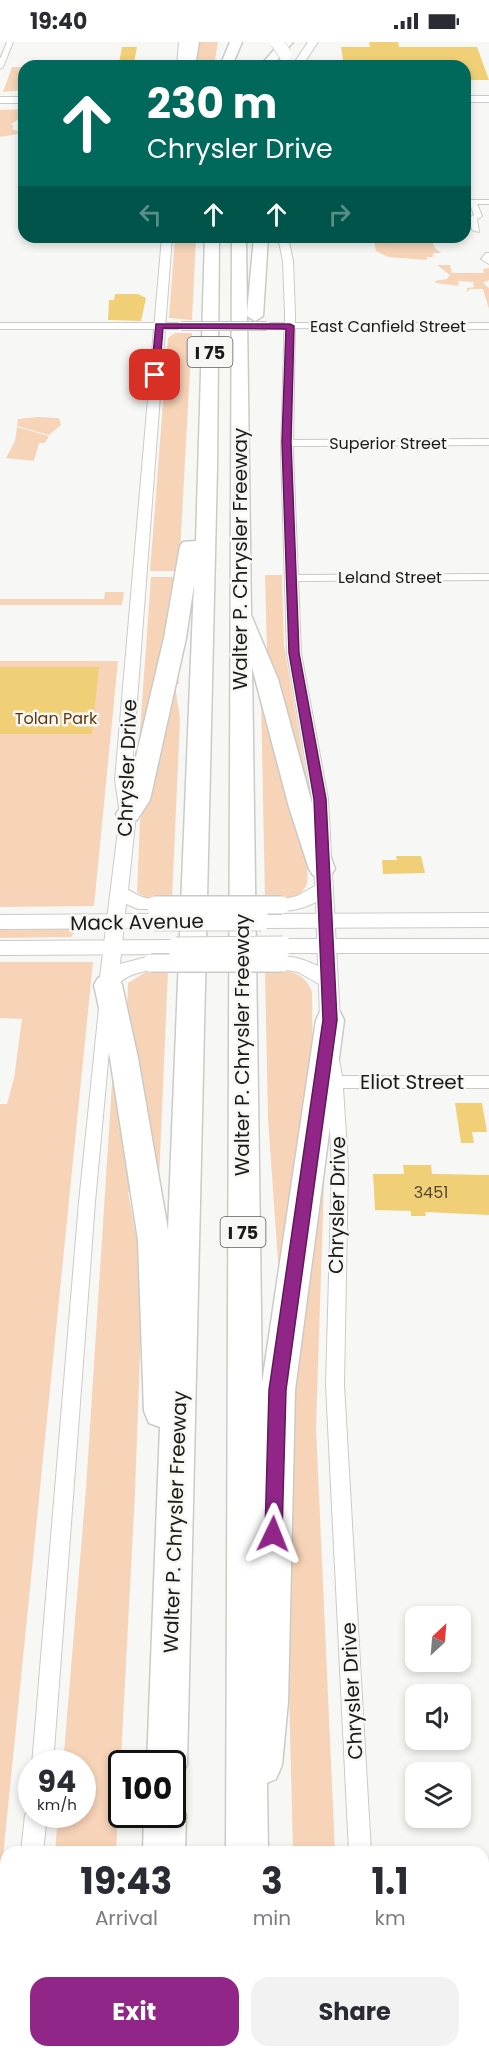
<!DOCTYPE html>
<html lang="en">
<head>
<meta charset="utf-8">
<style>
  :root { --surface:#fff; --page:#f2f2f3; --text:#2b2b33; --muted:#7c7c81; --accent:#912688 }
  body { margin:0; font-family:Poppins,sans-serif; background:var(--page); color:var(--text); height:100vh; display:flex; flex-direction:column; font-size:22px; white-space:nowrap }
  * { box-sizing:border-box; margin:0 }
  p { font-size:20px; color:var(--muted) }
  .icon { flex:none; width:33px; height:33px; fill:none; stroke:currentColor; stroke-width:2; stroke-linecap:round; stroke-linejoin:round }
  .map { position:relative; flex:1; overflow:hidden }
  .sheet { position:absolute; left:0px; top:1804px; width:489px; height:212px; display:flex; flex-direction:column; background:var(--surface); border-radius:18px 18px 0 0; box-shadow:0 3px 9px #0003 }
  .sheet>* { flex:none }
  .guide { position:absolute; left:18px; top:18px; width:453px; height:183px; border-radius:18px; box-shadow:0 3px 9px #0003; background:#00695c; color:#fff; overflow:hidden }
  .needle { width:39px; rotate:26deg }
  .buttons { position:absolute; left:405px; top:1564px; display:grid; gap:12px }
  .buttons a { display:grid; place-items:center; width:66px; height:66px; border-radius:12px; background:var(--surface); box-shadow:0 3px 9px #0003; font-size:30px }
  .speed { position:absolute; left:18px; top:1708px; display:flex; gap:12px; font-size:30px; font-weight:700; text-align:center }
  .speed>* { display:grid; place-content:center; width:78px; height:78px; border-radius:50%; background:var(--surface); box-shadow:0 3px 9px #0003; line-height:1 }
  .speed small { font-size:15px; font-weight:400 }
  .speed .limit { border:3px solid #111; border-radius:9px; background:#fff; color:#111 }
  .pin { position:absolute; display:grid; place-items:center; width:51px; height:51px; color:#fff; margin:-26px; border-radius:12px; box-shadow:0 3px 9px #0006 }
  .me { position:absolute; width:66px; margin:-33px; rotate:2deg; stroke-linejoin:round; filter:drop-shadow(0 0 4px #0008) }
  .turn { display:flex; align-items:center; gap:21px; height:126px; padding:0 30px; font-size:27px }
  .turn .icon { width:78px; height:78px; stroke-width:2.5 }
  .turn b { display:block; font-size:42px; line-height:51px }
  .lanes { display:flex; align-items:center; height:57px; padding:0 30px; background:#0003; justify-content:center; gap:30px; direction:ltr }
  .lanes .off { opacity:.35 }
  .eta { display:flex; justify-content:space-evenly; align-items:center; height:102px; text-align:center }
  .eta b { font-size:36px; font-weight:700; line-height:42px }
  .action { display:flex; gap:12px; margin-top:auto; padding:12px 30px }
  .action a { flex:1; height:69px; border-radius:18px; background:var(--accent); color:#fff; font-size:24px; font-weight:700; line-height:69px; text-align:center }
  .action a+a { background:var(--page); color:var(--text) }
  .status { display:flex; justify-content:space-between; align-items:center; height:42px; padding:0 30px; background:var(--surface); direction:ltr }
  .status svg { height:16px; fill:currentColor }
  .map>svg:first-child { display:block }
  .green { fill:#f7d4b8 }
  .building { fill:#f0cf76 }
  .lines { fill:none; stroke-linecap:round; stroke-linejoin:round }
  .minor-casing { stroke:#cacbc7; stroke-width:2 }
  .tertiary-casing { stroke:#cacbc7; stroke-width:2 }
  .secondary-casing { stroke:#cacbc7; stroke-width:2 }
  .primary-casing { stroke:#cacbc7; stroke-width:2 }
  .motorway-casing { stroke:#cacbc7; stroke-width:3 }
  .minor { fill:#fff; fill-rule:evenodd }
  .tertiary { fill:#fff; fill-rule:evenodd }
  .secondary { fill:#fff; fill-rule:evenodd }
  .primary { fill:#fff; fill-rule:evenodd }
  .motorway { fill:#fff; fill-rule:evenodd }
  .minor-bridge-casing { stroke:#cacbc7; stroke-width:10; stroke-linecap:butt }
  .tertiary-bridge-casing { stroke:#cacbc7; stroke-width:20; stroke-linecap:butt }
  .secondary-bridge-casing { stroke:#cacbc7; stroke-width:21; stroke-linecap:butt }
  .motorway-bridge-casing { stroke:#cacbc7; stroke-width:14; stroke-linecap:butt }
  .minor-bridge { stroke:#fff; stroke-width:8 }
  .tertiary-bridge { stroke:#fff; stroke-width:17 }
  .secondary-bridge { stroke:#fff; stroke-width:19 }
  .motorway-bridge { stroke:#fff; stroke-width:13 }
  .route { fill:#912688; stroke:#5e1958; stroke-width:1.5 }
  .labels { text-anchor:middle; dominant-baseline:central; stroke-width:5; stroke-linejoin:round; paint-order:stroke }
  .far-street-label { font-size:16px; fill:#1b1b1a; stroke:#f7f8f5 }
  .far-park-label { font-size:16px; fill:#633503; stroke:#f7f8f5 }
  .number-label { font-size:16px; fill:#504831 }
  .shield { fill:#f7f8f5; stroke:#5d5d5c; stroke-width:1.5 }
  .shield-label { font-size:18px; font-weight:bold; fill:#1b1b1a }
  .street-label { font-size:20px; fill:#1b1b1a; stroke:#f7f8f5 }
</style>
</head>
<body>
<div class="status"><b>19:40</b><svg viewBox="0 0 49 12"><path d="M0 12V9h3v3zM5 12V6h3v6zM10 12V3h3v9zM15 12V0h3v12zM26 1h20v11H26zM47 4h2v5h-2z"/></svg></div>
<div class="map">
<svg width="489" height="2015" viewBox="0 0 489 2015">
  <rect width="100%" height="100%" fill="#f7f8f5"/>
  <!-- green -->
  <path class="green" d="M198,0H218L214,24H194Z
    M12,25H24L23,48L3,50Z
    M24,67V74L11,82L14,84L12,87L24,91L0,95V68Z
    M175,195H196L192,278L169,276Z
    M373,195H430L435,206L441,211H433V215H427V218L388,215L376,209Z
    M437,223H450L452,231H484L483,227L489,226V238L483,241L489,246V267L483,247H470L467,250V246L474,245L473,240L458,239L459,244L436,241L435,239L447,237L450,233Z
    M175,291H192L179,529H150L168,296Z
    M37,375L59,376L61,383L49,393L17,384L18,377Z
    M17,385L49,394L45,401H39L34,419L6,416L15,399Z
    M265,533H282L284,603L311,760L267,609Z
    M151,535H181L138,716Z
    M105,550H124L122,563H0V557H104Z
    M0,619H118L94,864L0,865Z
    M178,633L179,642L175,643L180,677L172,858L148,857L137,850L140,779L173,634Z
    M261,656C270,686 317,822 306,844C297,860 281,857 265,858Z
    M69,887L74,891L71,895L0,896V888Z
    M0,920H93L0,1845V1062H7L14,1036L22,977L0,976Z
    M265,927C286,928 304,928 312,950L313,1025L279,1234L268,1077Z
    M168,928L159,1138L127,970L128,941L146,930Z
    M113,1026L133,1149L128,1150L139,1210L142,1259L135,1451L116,1810H55L58,1773H82V1722H63L86,1446Z
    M325,1112L316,1385L335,1810H293L283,1410Z
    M483,1959H489V2015H402L401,2010H483Z
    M40,2010H106V2015H40Z"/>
  <!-- building -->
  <path class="building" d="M369,0H398L399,5H477L489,38H465V24H344L341,5H370Z
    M122,5H137L134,21H119Z
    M115,252H138L146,256L141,279L108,278L109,258H114Z
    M0,625H99L92,692H0Z
    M396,814H421L425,831L383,832L382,818H397Z
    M455,1061H482L487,1090H472L474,1101H461Z
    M403,1123H431L432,1132L489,1133V1173L425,1170L426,1174H411V1169L375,1168L373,1132H404Z"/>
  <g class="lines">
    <defs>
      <path id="minor" d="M7,0H13L3,25L0,27V17Z
        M465,158H489V162H477L482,174L477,177L479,190L472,188L469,176L474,173L470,162H465Z
        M486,211H489V222L481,217Z
        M0,281H181L185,284L181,287H0Z
        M267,281H489V287L264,286V282Z
        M489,397V403L287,404L282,401L287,398Z
        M489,532V538L290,539L285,536L290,533Z
        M106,960L113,966L95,1160L53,1722L32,1723L79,1160L99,966Z
        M334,1016L339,1018L342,1034H489V1046H343L348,1124L344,1343L371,1810H349L326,1343L332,1124L326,1022L329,1018Z
        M32,1764V1773H47L43,1810H21L25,1773Z
        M483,1903H489V1927H483Z
        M0,1906H6V1930H0Z
        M6,2005V2010H28V2015H4Z
        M358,2010H382V2015H358Z"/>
      <path id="tertiary" d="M179,0H187L185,24H177Z
        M162,195H172L131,738L136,772L128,848L142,855L161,859L164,863L161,867H138L126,862L120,922L151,914L158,916L160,921L158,926C140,931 124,931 115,948H101L99,943L120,772L115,738Z
        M278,195H288L293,219L295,272L293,408L301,611L328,757L340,978L337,983L330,985L323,983L320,978L319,942L298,930L276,926L274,921L276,916C290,912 306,918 318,924L316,860C304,866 289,871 276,867L273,863L276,859L297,854L315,844L312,757L287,611L281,408L285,272L283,219Z"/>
      <path id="secondary" d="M465,54H489V60H465Z
        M489,871V885L261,886L254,884L251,879L254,874L261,872Z
        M154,872L161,874L164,879L161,884L154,886L0,887V873Z
        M283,897H489V911H283L276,909L273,904L276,899Z
        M176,898L183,900L186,905L183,910L176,912L0,913V899Z"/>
      <path id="primary" d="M308,0H318L302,24H292Z
        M0,55H24V61H0Z"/>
      <path id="motorway" d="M187,0H199L195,24H183Z
        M230,0H242L232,24H220Z
        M281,0H293L272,24H260Z
        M205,195H219L217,425L187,1722L181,1736L172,1740V1722H147L160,1385L149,1381L144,1369L138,1198L110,1016L94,943L98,936L108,933L118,936L122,943L138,1016L168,1188L194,542L186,596L150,758L137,778L128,780L119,778L116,772L126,757L164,596L180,504L183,500L196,499Z
        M232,195H246L247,271L254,195H268L263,274L255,279L247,274L251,573L278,637L313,765L335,827L331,833L322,836L313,833L309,827L289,765L252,625L262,1341L316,978L320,970L330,967L340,970L344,978L295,1348L288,1660L282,1723L276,1737L267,1741L268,1810H226Z
        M172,1755L180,1758L186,1773L185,1810H143L144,1773H172Z
        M134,2010H180V2015H134Z
        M223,2010H269V2015H223Z"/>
    </defs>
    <!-- minor casing -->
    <use href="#minor" class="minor-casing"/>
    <!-- tertiary casing -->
    <use href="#tertiary" class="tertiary-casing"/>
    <!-- secondary casing -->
    <use href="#secondary" class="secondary-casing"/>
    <!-- primary casing -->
    <use href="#primary" class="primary-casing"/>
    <!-- motorway casing -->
    <use href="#motorway" class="motorway-casing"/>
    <!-- minor -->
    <use href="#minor" class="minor"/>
    <!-- tertiary -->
    <use href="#tertiary" class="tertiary"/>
    <!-- secondary -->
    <use href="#secondary" class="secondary"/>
    <!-- primary -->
    <use href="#primary" class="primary"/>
    <!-- motorway -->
    <use href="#motorway" class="motorway"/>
    <defs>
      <path id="minor-bridge" d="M181,284H267"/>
      <path id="tertiary-bridge" d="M155,863H282
        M151,921H283"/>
      <path id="secondary-bridge" d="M154,879H261
        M176,905L283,904"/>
      <path id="motorway-bridge" d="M277,0L285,12"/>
    </defs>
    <!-- minor-bridge casing -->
    <use href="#minor-bridge" class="minor-bridge-casing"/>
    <!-- tertiary-bridge casing -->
    <use href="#tertiary-bridge" class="tertiary-bridge-casing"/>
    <!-- secondary-bridge casing -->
    <use href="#secondary-bridge" class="secondary-bridge-casing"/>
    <!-- motorway-bridge casing -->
    <use href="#motorway-bridge" class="motorway-bridge-casing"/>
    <!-- minor-bridge -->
    <use href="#minor-bridge" class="minor-bridge"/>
    <!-- tertiary-bridge -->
    <use href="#tertiary-bridge" class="tertiary-bridge"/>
    <!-- secondary-bridge -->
    <use href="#secondary-bridge" class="secondary-bridge"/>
    <!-- motorway-bridge -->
    <use href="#motorway-bridge" class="motorway-bridge"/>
  </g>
  <!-- route -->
  <path class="route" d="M156,282H290L294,284L291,400L299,611L326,757L337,978L286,1348L282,1492L280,1498L273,1501L267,1498L265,1492L269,1348L323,978L314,757L289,611L282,400L286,287L163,286L159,333L155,336L151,333Z"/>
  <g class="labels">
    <!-- far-street labels -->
    <g class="far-street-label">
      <text x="388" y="284">East Canfield Street</text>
      <text x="388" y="401">Superior Street</text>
      <text x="390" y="535">Leland Street</text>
    </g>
    <!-- far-park labels -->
    <g class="far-park-label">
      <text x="56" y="676">Tolan Park</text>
    </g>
    <!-- number labels -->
    <g class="number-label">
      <text x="431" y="1150">3451</text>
    </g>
    <!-- shield labels -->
    <g class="shield">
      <rect x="187.5" y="295" width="45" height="30" rx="4.5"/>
      <rect x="220.5" y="1175" width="45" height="30" rx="4.5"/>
    </g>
    <g class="shield-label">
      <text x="210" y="310">I 75</text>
      <text x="243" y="1190">I 75</text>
    </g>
    <!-- street labels -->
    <g class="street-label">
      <text transform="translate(240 517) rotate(-90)">Walter P. Chrysler Freeway</text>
      <text transform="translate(127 726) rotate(-88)">Chrysler Drive</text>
      <text transform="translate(137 880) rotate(-1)">Mack Avenue</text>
      <text transform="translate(242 1003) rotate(-90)">Walter P. Chrysler Freeway</text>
      <text x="412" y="1040">Eliot Street</text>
      <text transform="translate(337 1163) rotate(-89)">Chrysler Drive</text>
      <text transform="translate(175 1480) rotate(-88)">Walter P. Chrysler Freeway</text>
      <text transform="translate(352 1649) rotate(-93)">Chrysler Drive</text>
    </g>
  </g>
</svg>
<div class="buttons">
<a><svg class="needle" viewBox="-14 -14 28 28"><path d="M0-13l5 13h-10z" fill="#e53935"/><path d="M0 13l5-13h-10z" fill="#7c7c81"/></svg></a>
<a><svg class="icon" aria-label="sound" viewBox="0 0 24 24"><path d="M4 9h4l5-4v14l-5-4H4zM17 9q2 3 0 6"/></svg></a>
<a><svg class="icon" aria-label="layers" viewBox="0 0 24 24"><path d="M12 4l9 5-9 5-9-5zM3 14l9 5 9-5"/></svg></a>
</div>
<div class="speed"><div>94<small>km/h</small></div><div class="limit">100</div></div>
<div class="pin" style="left:155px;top:333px;background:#d93025"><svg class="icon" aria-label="arrive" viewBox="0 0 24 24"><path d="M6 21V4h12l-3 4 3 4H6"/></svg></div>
<svg class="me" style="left:273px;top:1492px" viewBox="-20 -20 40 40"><path d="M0-17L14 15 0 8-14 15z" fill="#912688" stroke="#fff" stroke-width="4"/></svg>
<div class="guide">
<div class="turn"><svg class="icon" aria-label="ahead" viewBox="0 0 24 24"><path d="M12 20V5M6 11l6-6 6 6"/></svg><div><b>230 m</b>Chrysler Drive</div></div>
<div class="lanes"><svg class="icon off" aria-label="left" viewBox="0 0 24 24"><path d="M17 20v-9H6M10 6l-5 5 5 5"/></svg><svg class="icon" aria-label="ahead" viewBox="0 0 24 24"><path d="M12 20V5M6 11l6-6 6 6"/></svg><svg class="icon" aria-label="ahead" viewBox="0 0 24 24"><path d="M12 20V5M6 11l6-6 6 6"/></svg><svg class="icon off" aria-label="right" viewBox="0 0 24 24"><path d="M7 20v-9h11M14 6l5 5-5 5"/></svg></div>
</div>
<section class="sheet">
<div class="eta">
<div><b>19:43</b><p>Arrival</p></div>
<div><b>3</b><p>min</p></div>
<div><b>1.1</b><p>km</p></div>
</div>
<div class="action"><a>Exit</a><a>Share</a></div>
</section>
</div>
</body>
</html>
